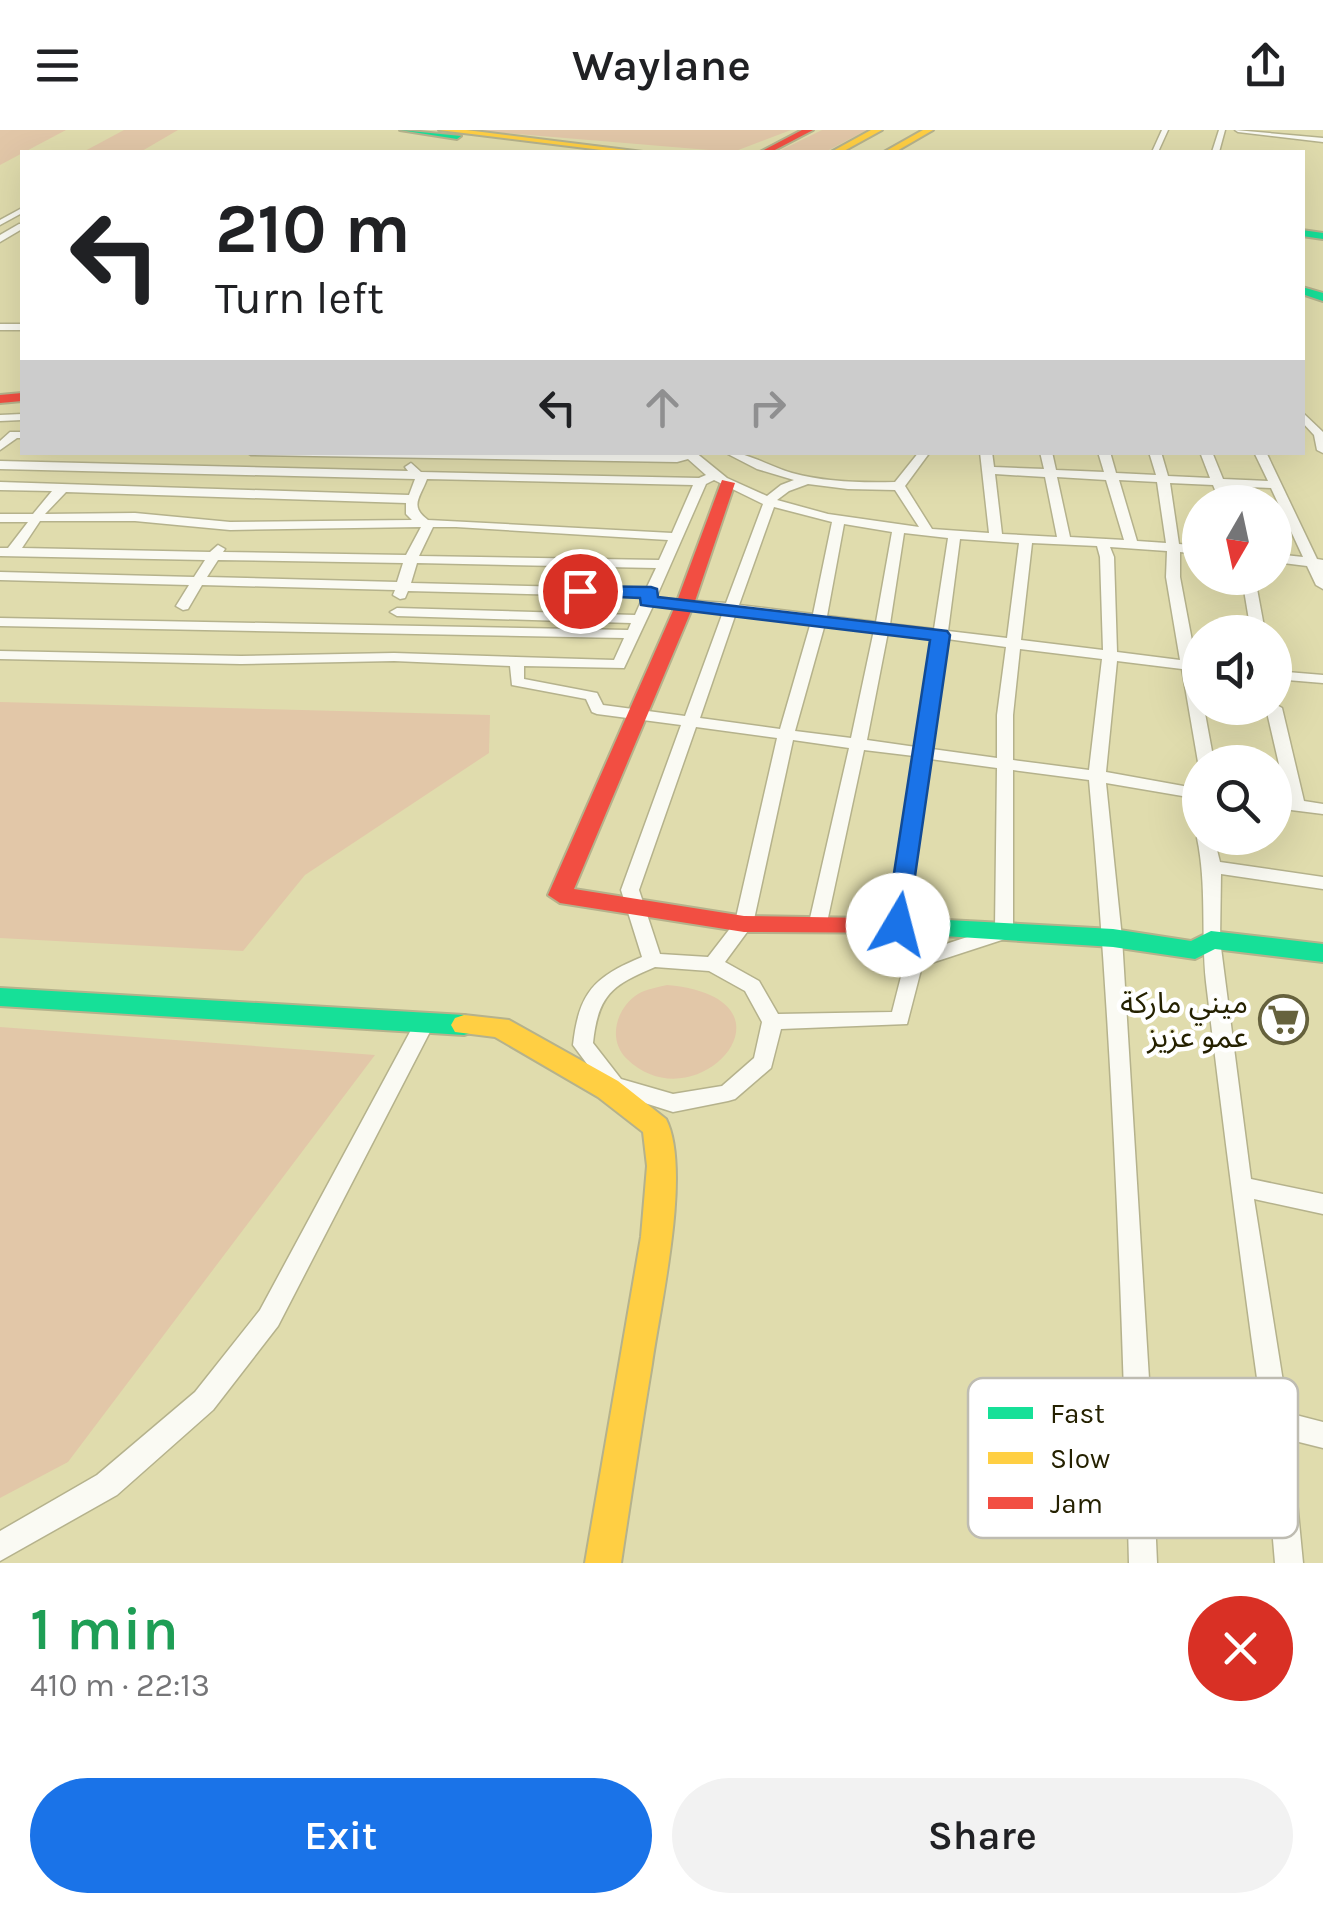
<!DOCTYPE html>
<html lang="en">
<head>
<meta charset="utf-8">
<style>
  :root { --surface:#fff; --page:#f2f2f2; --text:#202124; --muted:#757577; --accent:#1a73e8 }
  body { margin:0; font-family:Karla,"Noto Sans Arabic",sans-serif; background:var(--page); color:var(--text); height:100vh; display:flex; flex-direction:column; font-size:38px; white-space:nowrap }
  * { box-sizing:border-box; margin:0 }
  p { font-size:32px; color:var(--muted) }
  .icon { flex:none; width:55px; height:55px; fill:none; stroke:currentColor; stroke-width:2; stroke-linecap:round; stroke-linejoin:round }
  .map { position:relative; height:1433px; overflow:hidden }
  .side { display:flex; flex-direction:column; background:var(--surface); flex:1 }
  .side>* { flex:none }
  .guide { position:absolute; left:20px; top:20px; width:1285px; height:305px; border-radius:0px; box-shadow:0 10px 40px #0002; background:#fff; color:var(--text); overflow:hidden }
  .needle { width:65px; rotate:189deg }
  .tools { position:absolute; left:1182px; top:355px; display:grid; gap:20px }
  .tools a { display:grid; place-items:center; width:110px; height:110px; border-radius:50%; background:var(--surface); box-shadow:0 10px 40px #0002; font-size:50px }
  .pin { position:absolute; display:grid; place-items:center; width:85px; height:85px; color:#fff; margin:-42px; border:5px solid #fff; border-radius:50%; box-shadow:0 2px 10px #0007 }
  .me { position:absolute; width:110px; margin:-55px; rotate:8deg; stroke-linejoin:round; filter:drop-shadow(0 0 8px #0008) }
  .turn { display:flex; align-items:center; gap:35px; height:210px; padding:0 30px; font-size:45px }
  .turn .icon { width:130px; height:130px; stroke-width:2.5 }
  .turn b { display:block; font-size:70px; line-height:85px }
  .lanes { display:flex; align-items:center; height:95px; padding:0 30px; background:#0003; justify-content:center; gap:50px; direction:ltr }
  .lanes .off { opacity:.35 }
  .round { display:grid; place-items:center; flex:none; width:105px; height:105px; border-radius:52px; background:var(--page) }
  .overview { display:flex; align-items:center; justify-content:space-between; height:170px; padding:0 30px }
  h1 { font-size:60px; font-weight:600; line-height:75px; color:#1e9e55 }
  .cta { display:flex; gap:20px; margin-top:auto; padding:20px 30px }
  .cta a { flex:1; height:115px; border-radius:60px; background:var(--accent); color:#fff; font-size:40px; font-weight:600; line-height:115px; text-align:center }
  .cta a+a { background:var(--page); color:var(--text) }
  header { display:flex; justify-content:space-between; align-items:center; height:130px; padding:0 30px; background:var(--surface); font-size:45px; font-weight:600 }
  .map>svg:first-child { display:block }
  .green { fill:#e2c7a8 }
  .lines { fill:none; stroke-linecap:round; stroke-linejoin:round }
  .street-casing { stroke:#b5b28c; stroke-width:3 }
  .fast-casing { stroke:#b5b28c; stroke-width:4 }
  .slow-casing { stroke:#b5b28c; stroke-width:4 }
  .jam-casing { stroke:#b5b28c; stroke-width:4 }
  .street { fill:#fafaf3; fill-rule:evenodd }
  .fast { fill:#16e098; fill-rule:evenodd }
  .slow { fill:#ffcf43; fill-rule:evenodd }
  .jam { fill:#f24e42; fill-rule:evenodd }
  .route { fill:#1a73e8; stroke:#114b97; stroke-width:2.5 }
  .labels { text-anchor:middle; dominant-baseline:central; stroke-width:9; stroke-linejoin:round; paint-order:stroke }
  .poi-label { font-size:30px; fill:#252100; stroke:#fff; text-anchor:end }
  .key { fill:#fff; stroke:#bebcb2; stroke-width:2.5 }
  .key-label { font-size:28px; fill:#252100 }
</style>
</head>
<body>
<header><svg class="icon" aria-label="menu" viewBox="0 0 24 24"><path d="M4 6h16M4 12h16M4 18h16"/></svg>Waylane<svg class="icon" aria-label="share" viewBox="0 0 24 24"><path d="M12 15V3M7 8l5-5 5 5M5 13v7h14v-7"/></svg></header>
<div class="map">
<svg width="1323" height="1433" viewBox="0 0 1323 1433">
  <rect width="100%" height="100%" fill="#e0dcad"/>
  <!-- green -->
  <path class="green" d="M0,0H66L0,35Z
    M124,0H178L142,21L165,22H34H83Z
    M469,0H791L733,22Z
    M822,0H867L825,22H777Z
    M0,572L490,585L489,623L305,745L243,821L0,808Z
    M667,855C811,868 697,997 627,929C607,910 616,878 638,864C646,859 659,857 667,855Z
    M0,897L375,925L68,1332L0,1368Z"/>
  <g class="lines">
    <defs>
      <path id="street" d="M1162,0H1168L1158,22H1152Z
        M1219,0H1225L1219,22H1212Z
        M1235,0L1323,8V12L1238,2Z
        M22,78V83L0,95V90Z
        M19,94H22V99L0,112V105Z
        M0,194H22V200H0Z
        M1302,282L1323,302V323L1317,320L1314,305L1302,292Z
        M22,284V290L0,291V285Z
        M10,302H22V308H17L0,320V311Z
        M246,322L676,325L695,322L727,348L767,366L781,355L794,350L757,339L724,322C748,322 768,336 792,343C825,352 861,353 895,352L919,322H930L905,356L932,399L989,403L980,322H992L994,337L1044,339L1040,322H1052L1056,340L1104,342L1098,322H1110L1116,343L1156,345L1149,322H1161L1168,346L1210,348L1200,322H1212L1223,349L1268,351L1254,322H1266L1317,429L1323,430V459L1316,455L1307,436L1275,432V424L1303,427L1271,358L1226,356L1232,372H1220L1213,355L1170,353L1179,414L1200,416V424L1180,422V447L1196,532L1200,533V541H1197L1200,578H1204L1214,632H1200V635L1198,632L1182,539L1117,531L1106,642L1200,659V669L1106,653L1122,808L1149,1249L1261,1277C1241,1135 1223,994 1206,852C1201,804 1207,755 1197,708L1200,704V708H1214L1220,732L1323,747V759L1221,744L1220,810L1251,1049L1323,1064V1084L1254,1069L1288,1283L1323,1292V1318L1291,1310L1303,1433H1275L1264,1303L1150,1274L1157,1433H1129C1122,1172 1113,910 1089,650L1013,640V802L1011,807L922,836L907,894L781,899L771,938L735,969L728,971L673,982L607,961L573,915C579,862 594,847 642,827L621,760L681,595L597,584L592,582L586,569L512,555L510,536L394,531L241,534L0,529V521L241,526L394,523L614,530L624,508L0,496V488L628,500L631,493L397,486L390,482L397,478L635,485L643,467L408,461L405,468L400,469L393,465L395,460L202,455L188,479L183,480L176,476L189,455L0,450V442L194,447L205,430L0,426V418H8L28,392H0V384H33L52,361L0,360V352L409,365L415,349L0,339V331L408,341L405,337L411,333L421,342L699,348L706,345L688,329L677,332L251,325ZM995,344L1045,347L1057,407L1002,404ZM1057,347L1106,350L1124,410L1070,407ZM427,349L693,355L672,403L428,390C409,376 420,368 427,349ZM714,350L763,374L726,473L656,468L706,354ZM1119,350L1157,352L1166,413L1137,411ZM808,354L848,359L895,360L919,397L828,384L777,370L789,361ZM66,362L406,373V384L412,390L230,392L135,383L45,384ZM774,377L832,392L813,484L739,475ZM40,391H135L230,400L421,397L406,425L223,422L225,419L218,415L210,422L22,418ZM844,394L892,402L876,492L827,486ZM433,397H456L668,410L659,430L419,426ZM904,403L948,408L934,499L890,494ZM960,409L1019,413L1007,508L948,501ZM1032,413L1097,416L1100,427L1103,520L1021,510ZM1110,417L1167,421L1166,447L1180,530L1117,522L1114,427ZM218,430L403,433L397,452L207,447ZM417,433L656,438L646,459L411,453ZM653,476L723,482L685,586L603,575L597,563L524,549V536L624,538ZM736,483L811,492L780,599L700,588ZM825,494L874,500L851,608L795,601ZM888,502L933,508L916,617L867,610ZM947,509L1006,517L997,585V628L932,619ZM1020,519L1102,529L1089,640L1013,630V585ZM696,597L777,608L735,792L708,827L660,824L639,760ZM793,610L849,618L808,797L810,802H824L826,797L864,620L914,626L889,795L891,800H905L907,795L930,629L997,638L995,798L906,827L892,882L778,884L759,851L725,832L753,794ZM655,837L709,841L745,861L762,892L754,928L722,956L673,964L621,949L593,913C598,865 612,855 655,837Z
        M1242,448H1255L1265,502H1251Z
        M1275,541L1323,545V553L1275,549Z
        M1275,574L1282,578L1304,671L1323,674V684L1275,678V668L1287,669L1266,578H1275Z
        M425,884L432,887L435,892L278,1196L213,1280L117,1365L0,1431V1401L97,1345L195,1262L260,1180L418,887Z"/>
      <path id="fast" d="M400,0L461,6L457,9Z
        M1302,100L1323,103V109L1302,106Z
        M1302,157L1323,163V171L1302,164Z
        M928,789L1113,799L1191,811L1211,801L1323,814V832L1215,819L1195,829L1113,817L928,805L919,803L916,797L919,791Z
        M0,858L464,885L473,888L477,895L473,902L464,905L0,876Z"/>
      <path id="slow" d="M439,0H466L643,22H618Z
        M871,0H882L842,22H831Z
        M923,0H933L895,22H884Z
        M464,885L509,890L618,951L666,989C692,1040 660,1176 652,1234C641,1300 631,1367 621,1433H585L641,1107L647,1036L643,1002L598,967L495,907L455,902L451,895L455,888Z"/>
      <path id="jam" d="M802,0H813L771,22H760Z
        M22,263V271L0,273V265Z
        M722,350L735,353L694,474L574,759L744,786L928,789L937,791L940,797L937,803L744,802L560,773L548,765L676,474Z"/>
    </defs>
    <!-- street casing -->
    <use href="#street" class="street-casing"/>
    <!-- fast casing -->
    <use href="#fast" class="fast-casing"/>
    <!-- slow casing -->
    <use href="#slow" class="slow-casing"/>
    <!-- jam casing -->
    <use href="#jam" class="jam-casing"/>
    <!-- street -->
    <use href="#street" class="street"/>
    <!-- fast -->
    <use href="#fast" class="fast"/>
    <!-- slow -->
    <use href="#slow" class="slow"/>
    <!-- jam -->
    <use href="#jam" class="jam"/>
  </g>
  <!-- route -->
  <path class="route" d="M580,456L651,457L657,459L658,467L947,501L950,505L907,801L898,803L886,795L930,510L648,476L641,475L640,468L573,465L571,461Z"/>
  <!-- icons -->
  <defs>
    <symbol id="supermarket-ring" viewBox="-11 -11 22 22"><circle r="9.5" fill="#fff" stroke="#66623d" stroke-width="1.5"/><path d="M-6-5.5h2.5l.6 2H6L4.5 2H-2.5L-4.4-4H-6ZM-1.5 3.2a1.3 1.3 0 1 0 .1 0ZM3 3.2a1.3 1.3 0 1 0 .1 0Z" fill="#66623d"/></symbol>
  </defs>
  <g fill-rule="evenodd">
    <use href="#supermarket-ring" x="1256" y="862" width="55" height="55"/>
  </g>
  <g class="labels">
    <!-- poi labels -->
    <g class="poi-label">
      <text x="1248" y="873">ميني ماركة<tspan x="1248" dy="34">عمو عزيز</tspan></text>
    </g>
  </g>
  <!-- legend -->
  <rect x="968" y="1248" width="330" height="160" rx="15" class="key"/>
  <rect x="988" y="1277" width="45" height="12" fill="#16e098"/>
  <rect x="988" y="1322" width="45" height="12" fill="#ffcf43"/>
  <rect x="988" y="1367" width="45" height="12" fill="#f24e42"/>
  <g class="key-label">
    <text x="1050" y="1293">Fast</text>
    <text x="1050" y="1338">Slow</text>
    <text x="1050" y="1383">Jam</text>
  </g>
</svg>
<div class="tools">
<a><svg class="needle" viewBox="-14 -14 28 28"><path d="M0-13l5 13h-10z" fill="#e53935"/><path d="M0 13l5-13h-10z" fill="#757577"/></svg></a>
<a><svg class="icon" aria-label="sound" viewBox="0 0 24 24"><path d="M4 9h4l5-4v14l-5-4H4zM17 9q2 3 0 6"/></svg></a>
<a><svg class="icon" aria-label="search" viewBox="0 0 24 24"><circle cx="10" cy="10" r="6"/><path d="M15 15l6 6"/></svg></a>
</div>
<div class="pin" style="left:580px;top:461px;background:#d93025"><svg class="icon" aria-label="arrive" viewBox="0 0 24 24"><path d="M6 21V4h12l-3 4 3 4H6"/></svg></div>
<svg class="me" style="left:898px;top:795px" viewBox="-20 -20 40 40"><circle r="19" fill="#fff"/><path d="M0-13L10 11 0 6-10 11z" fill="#1a73e8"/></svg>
<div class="guide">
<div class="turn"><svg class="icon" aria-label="left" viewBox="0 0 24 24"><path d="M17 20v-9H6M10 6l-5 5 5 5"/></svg><div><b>210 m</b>Turn left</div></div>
<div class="lanes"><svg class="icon" aria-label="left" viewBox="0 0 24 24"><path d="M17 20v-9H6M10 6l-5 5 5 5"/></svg><svg class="icon off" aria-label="ahead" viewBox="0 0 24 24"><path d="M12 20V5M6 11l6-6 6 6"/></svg><svg class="icon off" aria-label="right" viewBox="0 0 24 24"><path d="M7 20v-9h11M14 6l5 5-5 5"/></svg></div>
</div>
</div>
<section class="side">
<div class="overview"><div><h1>1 min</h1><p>410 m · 22:13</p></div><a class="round" style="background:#d93025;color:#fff"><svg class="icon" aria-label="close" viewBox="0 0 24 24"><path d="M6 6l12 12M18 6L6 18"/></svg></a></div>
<div class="cta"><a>Exit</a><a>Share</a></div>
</section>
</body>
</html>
